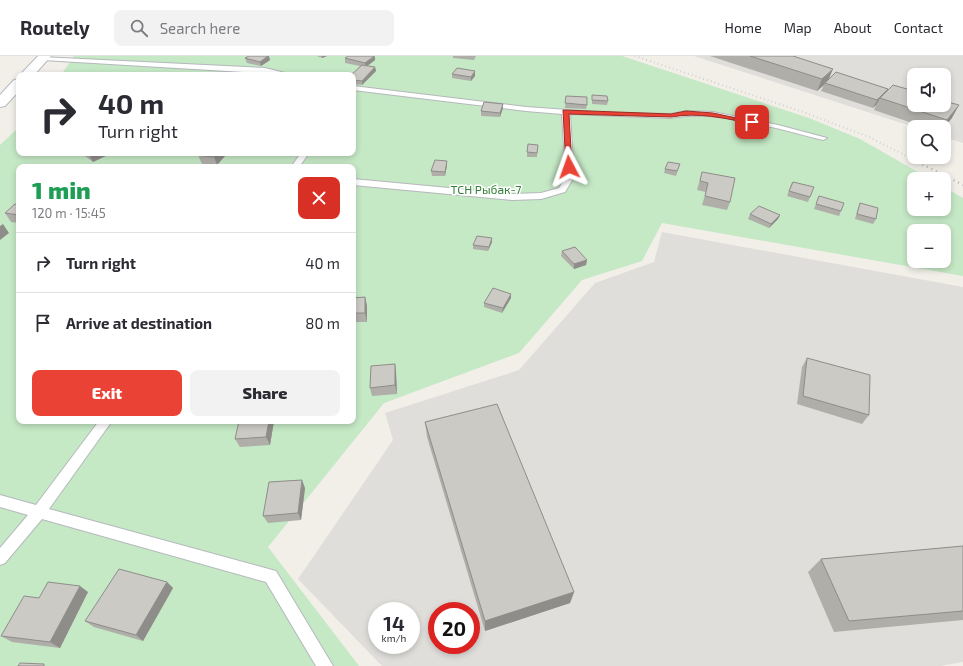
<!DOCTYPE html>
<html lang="en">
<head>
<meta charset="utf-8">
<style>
  :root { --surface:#fff; --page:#f2f2f3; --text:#2b2b33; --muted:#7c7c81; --line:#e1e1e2; --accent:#ea4335 }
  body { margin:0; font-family:"Exo 2",sans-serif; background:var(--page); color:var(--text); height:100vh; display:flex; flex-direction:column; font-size:15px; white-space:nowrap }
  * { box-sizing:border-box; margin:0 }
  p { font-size:13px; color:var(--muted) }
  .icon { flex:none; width:22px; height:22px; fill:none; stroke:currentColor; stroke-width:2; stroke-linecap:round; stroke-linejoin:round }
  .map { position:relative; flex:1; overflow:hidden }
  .side { position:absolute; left:16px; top:108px; width:340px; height:260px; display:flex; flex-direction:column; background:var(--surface); border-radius:8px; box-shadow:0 2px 6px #0003 }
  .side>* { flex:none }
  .hud { position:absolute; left:16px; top:16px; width:340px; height:84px; border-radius:8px; box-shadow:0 2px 6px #0003; background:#fff; color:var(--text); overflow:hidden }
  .controls { position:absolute; left:907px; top:12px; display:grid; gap:8px }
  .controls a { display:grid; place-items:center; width:44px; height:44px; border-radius:8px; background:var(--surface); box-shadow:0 2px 6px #0003; font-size:20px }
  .speed { position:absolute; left:368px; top:546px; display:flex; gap:8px; font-size:20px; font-weight:700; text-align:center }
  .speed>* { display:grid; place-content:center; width:52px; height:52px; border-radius:50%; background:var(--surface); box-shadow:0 2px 6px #0003; line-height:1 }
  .speed small { font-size:10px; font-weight:400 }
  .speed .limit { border:6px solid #d22; background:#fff; color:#111 }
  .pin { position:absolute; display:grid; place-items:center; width:34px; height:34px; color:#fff; margin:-17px; border-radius:8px; box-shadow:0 2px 6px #0006 }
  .me { position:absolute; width:44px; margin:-22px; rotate:356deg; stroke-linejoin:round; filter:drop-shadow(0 0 3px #0008) }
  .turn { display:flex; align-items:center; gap:14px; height:84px; padding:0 16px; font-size:18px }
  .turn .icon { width:52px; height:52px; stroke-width:2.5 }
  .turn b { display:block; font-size:28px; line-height:34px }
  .round { display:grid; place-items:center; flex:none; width:42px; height:42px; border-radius:8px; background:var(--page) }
  .headline { display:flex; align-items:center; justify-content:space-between; height:68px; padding:0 16px }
  h1 { font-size:24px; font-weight:800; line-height:30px; color:#1e9e55 }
  .primary-button { display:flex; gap:8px; margin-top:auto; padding:8px 16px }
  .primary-button a { flex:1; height:46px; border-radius:8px; background:var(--accent); color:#fff; font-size:16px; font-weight:800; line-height:46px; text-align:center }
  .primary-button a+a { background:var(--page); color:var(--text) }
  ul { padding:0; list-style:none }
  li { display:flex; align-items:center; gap:12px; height:60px; padding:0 16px; border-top:1px solid var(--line) }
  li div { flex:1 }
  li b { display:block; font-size:15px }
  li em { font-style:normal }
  header { display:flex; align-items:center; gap:24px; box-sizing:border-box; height:56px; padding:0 20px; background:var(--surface); border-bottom:1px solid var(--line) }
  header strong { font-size:19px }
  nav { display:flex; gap:22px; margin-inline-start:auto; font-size:14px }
  .search { width:280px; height:36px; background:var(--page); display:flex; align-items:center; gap:10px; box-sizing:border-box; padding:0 14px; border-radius:8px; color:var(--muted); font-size:15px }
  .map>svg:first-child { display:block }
  .industrial { fill:#e0deda; fill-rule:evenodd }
  .green { fill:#c5e8c5; fill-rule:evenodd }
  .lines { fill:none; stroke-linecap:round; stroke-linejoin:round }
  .service-casing { stroke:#b5b8bc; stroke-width:2 }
  .secondary-casing { stroke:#b6babf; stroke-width:2 }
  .service { fill:#fff; fill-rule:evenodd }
  .secondary { fill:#fff; fill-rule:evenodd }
  .rail-far1 { stroke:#b6b7b8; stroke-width:2; stroke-dasharray:0.5 3.5; stroke-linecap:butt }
  .rail { stroke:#b6b7b8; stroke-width:2.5; stroke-dasharray:1 4; stroke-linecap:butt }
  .wall { fill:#afaea9 }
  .shaded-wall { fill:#8f8d8a }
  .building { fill:#cccac5; stroke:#8f8d8a }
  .route { fill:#ea4335; stroke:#982c22 }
  .labels { text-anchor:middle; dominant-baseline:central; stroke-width:3; stroke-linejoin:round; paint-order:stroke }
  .far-park-label { font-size:12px; fill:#348238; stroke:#fff }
</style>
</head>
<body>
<header>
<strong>Routely</strong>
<div class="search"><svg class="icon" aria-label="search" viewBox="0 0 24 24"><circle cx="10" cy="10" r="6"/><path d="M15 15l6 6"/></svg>Search here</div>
<nav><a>Home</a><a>Map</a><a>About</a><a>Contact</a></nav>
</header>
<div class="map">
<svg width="963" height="610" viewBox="0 0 963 610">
  <rect width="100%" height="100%" fill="#f1efe8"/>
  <!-- industrial -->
  <path class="industrial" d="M694,0H963V87L944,81V71H914ZM914,19H944V49H914Z
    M662,176L963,231V606L940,610H382L298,523L393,384L385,357L519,314L595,227L654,206ZM377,555H411V589H377ZM437,555H471V589H437Z"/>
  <!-- green -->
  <path class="green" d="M74,0H622L809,62L860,83L930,123H914V153H944V131L963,142V220L662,167L642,205L582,224L519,297L384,347L268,491L359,610H0V89L19,71V97H353V19H61ZM19,111H353V365H19ZM914,175H944V205H914Z"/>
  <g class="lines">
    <defs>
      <path id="service" d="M41,1L265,12L293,19L43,4L41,3Z
        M353,30L526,51L609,57L671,58L686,55L713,56L778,69L827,82L823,84C778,73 716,53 671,62L570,58L574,121L565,136L541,143L512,144L353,129V123L512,138L541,137L559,132L566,121L562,58L526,55L353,34Z
        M301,97H309L299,111H291Z
        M99,365H112L49,453L276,515L333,610H316L266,526L42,463L5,507L0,509V492L28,459L0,451V439L36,449Z"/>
      <path id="secondary" d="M38,0H51L34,19H20Z
        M19,23V35L5,50L0,51V39L14,24Z"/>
    </defs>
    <!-- service casing -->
    <use href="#service" class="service-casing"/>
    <!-- secondary casing -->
    <use href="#secondary" class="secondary-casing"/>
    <!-- service -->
    <use href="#service" class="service"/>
    <!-- secondary -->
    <use href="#secondary" class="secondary"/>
    <!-- rail-far1 -->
    <path class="rail-far1" d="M635,0L803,56L869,81L920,107"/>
    <!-- rail -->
    <path class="rail" d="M918,106L963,129"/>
  </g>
  <!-- wall -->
  <path class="wall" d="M317,0H327L322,2Z
    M453,0H476L474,4L453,2Z
    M710,0H793L829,23L888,33L887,35L952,62L944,71H924L874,54L876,49L873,52L821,35L824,29L817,35Z
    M245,2L270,4L261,10L247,7Z
    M345,2L375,4L367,10L375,11L376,15L362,29L353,28V19L360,10L345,7Z
    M452,18L475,20L471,25L452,22Z
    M592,39L608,45L607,49L592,48Z
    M566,40L587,49L586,53L565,52Z
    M503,48V52L500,61L481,60V55Z
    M538,89L537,101H527V96Z
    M84,97H112L93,106L85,100Z
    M198,99L225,100L217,109L202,108Z
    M680,108L676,120L664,117L665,113Z
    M447,109L445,120H432L431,115Z
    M702,116L730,146L727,154L702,149L706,136L697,134Z
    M792,126L810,141L808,146L787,140Z
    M819,140L841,155L839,160L814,153Z
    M860,147L876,163L873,168L855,163L858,152Z
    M19,149V167L11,166L5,157Z
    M750,158L780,159L778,163L769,172L748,163Z
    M492,182V186L488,195L473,193V189Z
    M562,195L587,204L586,209L574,213L561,200Z
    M365,241L367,250V266H353V242Z
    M511,242L502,257L484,251V247Z
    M807,302L869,359L862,368L797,348L802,311Z
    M395,308L396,316L397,338L372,340L370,332Z
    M274,365L270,389L240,391L235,383Z
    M425,366L574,536L570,547L485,575L427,381Z
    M305,432L301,464L268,467L263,460Z
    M963,490V564L834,576L808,516L821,503Z
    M167,526L173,532L143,585L94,571L85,565Z
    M88,536L60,592L12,586L1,580L39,542Z"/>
  <!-- shaded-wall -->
  <path class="shaded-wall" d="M268,0H269L270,4L261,10L260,6Z
    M322,0H327L322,2Z
    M375,0V4L366,11L365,7Z
    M375,11L376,15L362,29V25Z
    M833,13L828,25L825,27L824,29L817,35L822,23Z
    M475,15V20L471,25V21Z
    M888,33L884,41L880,42L876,49L873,52L877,44Z
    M503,48V52L500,61V57Z
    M959,49L952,62L944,71H943L947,64Z
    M88,97H112L93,106Z
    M217,97H224L225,100L217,109L214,101Z
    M447,105V109L445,120V116Z
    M780,159L778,163L769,172L771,168Z
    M3,168L9,177L0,184V170Z
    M492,182V186L488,195L489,191Z
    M587,204L586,209L574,213V208Z
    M511,238V242L502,257L503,252Z
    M365,241L367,250V266L365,257Z
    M395,308L396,316L397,338L395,329Z
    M269,365H274L270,389L266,381Z
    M302,424L305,432L301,464L298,457Z
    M167,526L173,532L143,585L136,579Z
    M80,530L88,536L60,592L50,586Z
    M574,536L570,547L485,575V565Z"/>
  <!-- building -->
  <path class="building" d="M249,0H268L260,6L245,2Z
    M348,0H374L365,7L345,2Z
    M750,0H793L833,13L822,23Z
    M362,9L375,11L362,25L353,24V19H351Z
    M457,12L475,15L471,21L452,18Z
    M836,16L888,33L877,44L825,27Z
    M893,29L914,35V49H944V45L959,49L947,64L880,42Z
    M592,39L607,40L608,45L592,44Z
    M566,40L587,41V49L565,47Z
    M484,46L503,48L500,57L481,55Z
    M528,88L538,89L537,97L527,96Z
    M200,97H217L214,101L198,99Z
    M435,104L447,105L445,116L431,115Z
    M668,106L680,108L677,115L665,113Z
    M702,116L735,122L730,146L705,140L708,127L700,125Z
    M793,126L814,131L810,141L789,135Z
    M819,140L844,147L841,155L816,148Z
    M860,147L878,152L876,163L857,158Z
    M15,148L19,149V159L5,157Z
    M759,150L780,159L771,168L750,158Z
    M477,180L492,182L489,191L473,189Z
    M575,191L587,204L574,208L562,195Z
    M493,232L511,238L503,252L484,247Z
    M365,241V257H353V242Z
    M807,302L870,319L869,359L803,340Z
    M395,308V329L370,332L371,310Z
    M497,348L574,536L485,565L425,366Z
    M239,365H269L266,381L235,383Z
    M302,424L298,457L263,460L269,426Z
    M963,490V555L849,565L821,503Z
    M119,513L167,526L136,579L85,565Z
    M48,526L80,530L50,586L1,580L24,540L39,542Z
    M20,607L44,608V610H18Z"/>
  <!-- route -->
  <path class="route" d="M563,54L671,58L686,55L713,57L755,66L752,68C725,62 698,56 671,61L569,58L572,111L569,113L566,111Z"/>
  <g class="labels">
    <!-- far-park labels -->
    <g class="far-park-label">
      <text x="486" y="133">ТСН Рыбак-7</text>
    </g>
  </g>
</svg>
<div class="controls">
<a><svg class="icon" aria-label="sound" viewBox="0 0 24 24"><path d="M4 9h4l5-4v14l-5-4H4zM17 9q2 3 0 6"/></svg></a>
<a><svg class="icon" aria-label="search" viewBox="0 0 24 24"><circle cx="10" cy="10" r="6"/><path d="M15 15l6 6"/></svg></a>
<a>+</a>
<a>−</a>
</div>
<div class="speed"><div>14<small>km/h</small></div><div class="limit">20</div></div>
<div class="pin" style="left:752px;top:66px;background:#d93025"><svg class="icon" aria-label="arrive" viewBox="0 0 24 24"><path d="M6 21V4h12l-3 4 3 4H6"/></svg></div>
<svg class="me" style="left:569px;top:111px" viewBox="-20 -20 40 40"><path d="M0-17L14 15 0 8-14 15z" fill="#ea4335" stroke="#fff" stroke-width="4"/></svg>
<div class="hud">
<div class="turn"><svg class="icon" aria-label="right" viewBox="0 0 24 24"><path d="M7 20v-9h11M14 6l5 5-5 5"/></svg><div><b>40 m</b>Turn right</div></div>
</div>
<section class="side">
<div class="headline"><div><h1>1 min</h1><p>120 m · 15:45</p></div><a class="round" style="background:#d93025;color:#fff"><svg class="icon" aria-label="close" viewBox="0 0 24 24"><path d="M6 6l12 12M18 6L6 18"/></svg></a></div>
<ul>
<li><svg class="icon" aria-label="right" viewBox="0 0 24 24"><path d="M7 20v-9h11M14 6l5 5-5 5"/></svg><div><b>Turn right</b></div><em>40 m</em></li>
<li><svg class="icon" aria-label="arrive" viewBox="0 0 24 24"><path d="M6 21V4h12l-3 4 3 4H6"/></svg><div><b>Arrive at destination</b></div><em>80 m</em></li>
</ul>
<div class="primary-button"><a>Exit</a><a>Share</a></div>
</section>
</div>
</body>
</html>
